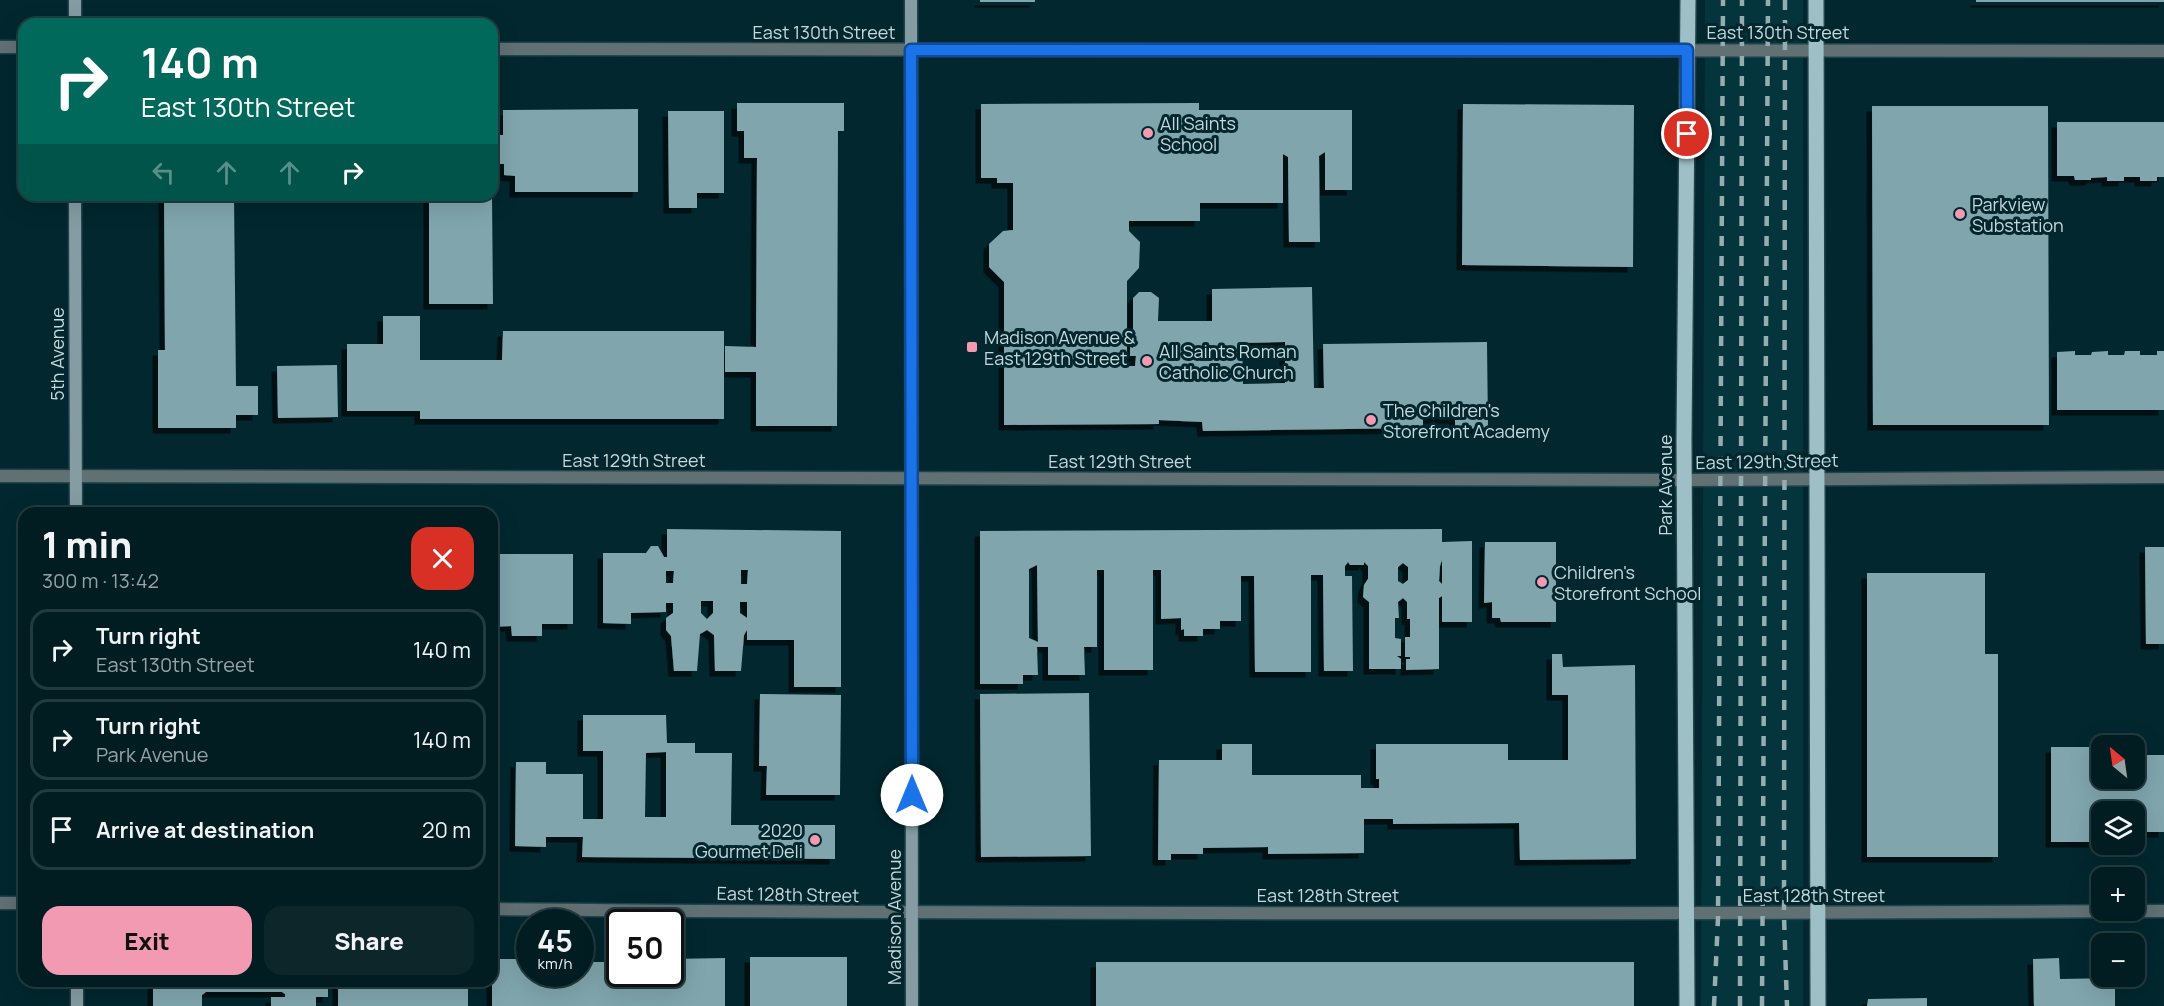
<!DOCTYPE html>
<html lang="en">
<head>
<meta charset="utf-8">
<style>
  :root { --surface:#021d22; --page:#0c262a; --text:#f1f3f6; --muted:#96a2a5; --line:#233b40; --accent:#f19ab1 }
  body { margin:0; font-family:Manrope,sans-serif; background:var(--page); color:var(--text); height:100vh; display:flex; flex-direction:column; font-size:22px; white-space:nowrap }
  * { box-sizing:border-box; margin:0 }
  p { font-size:20px; color:var(--muted) }
  .icon { flex:none; width:33px; height:33px; fill:none; stroke:currentColor; stroke-width:2; stroke-linecap:round; stroke-linejoin:round }
  .map { position:relative; flex:1; overflow:hidden }
  .sheet { position:absolute; left:18px; top:507px; width:480px; height:480px; display:flex; flex-direction:column; background:var(--surface); border-radius:18px; box-shadow:0 6px 24px #0002,0 0 0 2px var(--line) }
  .sheet>* { flex:none }
  .banner { position:absolute; left:18px; top:18px; width:480px; height:183px; border-radius:18px; box-shadow:0 6px 24px #0002,0 0 0 2px var(--line); background:#00695c; color:#fff; overflow:hidden }
  .needle { width:39px; rotate:331deg }
  .buttons { position:absolute; left:2091px; top:735px; display:grid; gap:12px }
  .buttons a { display:grid; place-items:center; width:54px; height:54px; border-radius:12px; background:var(--surface); box-shadow:0 6px 24px #0002,0 0 0 2px var(--line); font-size:30px }
  .speed { position:absolute; left:516px; top:909px; display:flex; gap:12px; font-size:30px; font-weight:700; text-align:center }
  .speed>* { display:grid; place-content:center; width:78px; height:78px; border-radius:50%; background:var(--surface); box-shadow:0 6px 24px #0002,0 0 0 2px var(--line); line-height:1 }
  .speed small { font-size:15px; font-weight:400 }
  .speed .limit { border:3px solid #111; border-radius:9px; background:#fff; color:#111 }
  .pin { position:absolute; display:grid; place-items:center; width:51px; height:51px; color:#fff; margin:-26px; border:3px solid #fff; border-radius:50%; box-shadow:0 2px 6px #0007 }
  .me { position:absolute; width:66px; margin:-33px; rotate:0deg; stroke-linejoin:round; filter:drop-shadow(0 0 4px #0008) }
  .turn { display:flex; align-items:center; gap:21px; height:126px; padding:0 24px; font-size:27px }
  .turn .icon { width:78px; height:78px; stroke-width:2.5 }
  .turn b { display:block; font-size:42px; line-height:51px }
  .lanes { display:flex; align-items:center; height:57px; padding:0 24px; background:#0003; justify-content:center; gap:30px; direction:ltr }
  .lanes .off { opacity:.35 }
  .round { display:grid; place-items:center; flex:none; width:63px; height:63px; border-radius:18px; background:var(--page) }
  .head { display:flex; align-items:center; justify-content:space-between; height:102px; padding:0 24px }
  h1 { font-size:36px; font-weight:800; line-height:45px }
  .button { display:flex; gap:12px; margin-top:auto; padding:12px 24px }
  .button a { flex:1; height:69px; border-radius:18px; background:var(--accent); color:#111; font-size:24px; font-weight:800; line-height:69px; text-align:center }
  .button a+a { background:var(--page); color:var(--text) }
  ul { padding:0; list-style:none }
  li { display:flex; align-items:center; gap:18px; height:81px; margin:0 12px 9px; padding:0 12px; border:3px solid var(--line); border-radius:18px }
  li div { flex:1 }
  li b { display:block; font-size:22px }
  li em { font-style:normal }
  .map>svg:first-child { display:block }
  .built { fill:#04343c }
  .building { fill:#80a5ad; fill-rule:evenodd; filter:url(#shadow) }
  .lines { fill:none; stroke-linecap:round; stroke-linejoin:round }
  .street-casing { stroke:#21434a; stroke-width:15 }
  .secondary-casing { stroke:#21434a; stroke-width:15 }
  .primary-casing { stroke:#21434a; stroke-width:18 }
  .street { stroke:#617073; stroke-width:12 }
  .secondary { stroke:#849ca2; stroke-width:12 }
  .primary { stroke:#9fbfc6; stroke-width:15 }
  .rail { stroke:#95acb1; stroke-width:4.5; stroke-dasharray:10 10; stroke-linecap:butt }
  .route-casing { stroke:#114b97; stroke-width:15 }
  .route { stroke:#1a73e8; stroke-width:10 }
  .poi-dot { fill:#f19ab1; stroke:#02272e; stroke-width:2 }
  .labels { text-anchor:middle; dominant-baseline:central; stroke-width:6; stroke-linejoin:round; paint-order:stroke }
  .street-label { font-size:18px; fill:#c5d8dc; stroke:#02272e }
  .poi-label { font-size:18px; fill:#c5d8dc; stroke:#02272e; text-anchor:start }
</style>
</head>
<body>
<div class="map">
<svg width="2164" height="1006" viewBox="0 0 2164 1006">
  <defs>
    <filter id="shadow"><feDropShadow dx="-5.5" dy="5.5" stdDeviation="0" flood-color="#0009"/></filter>
  </defs>
  <rect width="100%" height="100%" fill="#02272e"/>
  <!-- built -->
  <path class="built" d="M1705,0H1803V1006H1701Z"/>
  <!-- building -->
  <path class="building" d="M980,0H1035V2H980Z
    M1976,0H2164V2H1976Z
    M737,103H844V131H838L837,426H756V372H725V346L756,347L757,158H744V131H737Z
    M1199,103V110H1352V190H1325V152L1319,156L1320,242H1289L1288,157L1283,154V203H1200V221H1129V231L1140,242L1139,268L1127,281V366H1135L1136,356H1130V347L1133,348V298L1139,292H1151L1159,298L1158,321H1212V289L1312,287L1314,388H1324L1323,344L1487,342L1488,428L1455,429V418H1423V428L1203,431L1202,422L1159,420V424L1004,425V282L989,267V244L1003,231L1013,230V183H997V178H981V104ZM1285,342V383L1243,384L1242,343Z
    M1463,104L1634,105L1633,267L1462,265Z
    M1872,106H2048L2049,425H1873Z
    M638,109V192H515V176L504,175V164H492V135H503V110Z
    M668,111H724V193H697V208H669Z
    M2057,122H2164V177H2157V181H2140V177H2124V181H2107V177L2091,178V180H2075L2074,176H2057Z
    M164,195H234L236,386H258V415H236V428H158V350H165Z
    M429,195H492L493,304H429Z
    M383,316H420V360H502L503,331H724V419H420V411H347V344H383Z
    M2075,351V355H2091L2092,352L2108,351V355H2124L2125,351H2140V355H2157V351H2164V410H2057V352Z
    M337,365L338,417L278,418L277,366Z
    M667,529L841,531V687H794V640H747V630L744,635L741,671H715L714,635L707,630L700,634L697,671H674L671,636L666,630V618L673,613V603H666V612L631,613V624L603,623V553H646L651,546H658L664,557H667ZM741,570H748L747,584H741ZM666,571H674L673,583H666ZM701,601H713V613L707,619L701,613ZM740,602H747V618L740,613Z
    M1442,529V542L1472,541V622H1442V596L1439,598V669L1406,670V659H1410V657H1405V637H1410V619H1407V602L1403,598L1398,602L1399,618H1395V638L1401,639V656H1397L1401,659V669H1369V602L1363,597L1364,585L1368,579V566L1364,562V565H1350L1348,562L1345,566V576H1352L1353,671H1324L1323,575H1311V672H1255L1254,576H1241V621H1220V629H1203V636H1184V629L1181,630V618L1161,619V570H1153V670H1104V570H1097V647H1084L1085,675H1048V647H1037L1038,675H1023V684H980V531ZM1442,560V584L1439,581L1440,566ZM1403,563L1408,567V580L1403,584L1398,581V567ZM1037,565L1038,642L1029,638V569Z
    M1485,542H1556V622H1501L1500,618H1492V602L1484,603Z
    M2145,547H2164V644H2146Z
    M492,554H573V624H542V636H512L511,626L492,627Z
    M1867,573H1985V654H1998V857H1867Z
    M1552,654H1562L1563,667L1635,665L1636,859L1520,860L1519,823L1393,824V819H1364V853L1268,854V847L1203,848V854H1171V860H1158L1159,760H1222V744H1252V775H1361V788H1379V779H1376V744H1508V760H1568V695H1552Z
    M1089,693L1091,856L981,857L980,694Z
    M760,694L841,695L840,795H766L767,766H759Z
    M583,715H666L667,743H695V753H732L731,825H835V859L582,857L583,837H546V847L515,846L516,762H546V774H583V819H603V751H583ZM666,752V817H645L646,753Z
    M2051,747H2102V778H2134V755H2164V832H2134V812H2102L2101,842H2051Z
    M750,957H847V1006H750Z
    M725,958V1006H492V959H530V974H580V962H620V974H670V959Z
    M2059,958L2060,979L2115,978V1006H2034L2033,959Z
    M1096,962H1634V1006H1096Z
    M153,981H328V997H316V1006H271V997H285V994L282,992H206L202,995V1006H153Z
    M338,981H468V1006H338Z
    M1927,998V1006H1867L1868,999Z"/>
  <g class="lines">
    <defs>
      <path id="street" d="M0,47H24
        M492,49L2164,51
        M0,476L1684,480L2164,477
        M0,903H24
        M492,909C1049,915 1607,914 2164,911"/>
      <path id="secondary" d="M911,0L912,1006
        M75,24V0
        M75,195L76,513
        M77,1006V981"/>
      <path id="primary" d="M1816,0L1818,1006
        M1687,1006L1684,440L1688,0"/>
    </defs>
    <!-- street casing -->
    <use href="#street" class="street-casing"/>
    <!-- secondary casing -->
    <use href="#secondary" class="secondary-casing"/>
    <!-- primary casing -->
    <use href="#primary" class="primary-casing"/>
    <!-- street -->
    <use href="#street" class="street"/>
    <!-- secondary -->
    <use href="#secondary" class="secondary"/>
    <!-- primary -->
    <use href="#primary" class="primary"/>
    <!-- rail -->
    <path class="rail" d="M1785,0L1784,916L1787,1006
      M1714,1006L1718,918L1723,0
      M1740,1006L1742,0
      M1762,1006L1768,0"/>
  </g>
  <g class="lines">
    <defs>
      <path id="route" d="M912,795L911,50H1687V134"/>
    </defs>
    <!-- route casing -->
    <use href="#route" class="route-casing"/>
    <!-- route -->
    <use href="#route" class="route"/>
  </g>
  <!-- markers -->
  <g class="poi-dot">
    <circle cx="1148" cy="133" r="6"/>
    <circle cx="1960" cy="214" r="6"/>
    <rect x="966" y="341" width="12" height="12" rx="3"/>
    <circle cx="1147" cy="361" r="6"/>
    <circle cx="1371" cy="420" r="6"/>
    <circle cx="1542" cy="582" r="6"/>
    <circle cx="815" cy="840" r="6"/>
  </g>
  <g class="labels">
    <!-- street labels -->
    <g class="street-label">
      <text x="824" y="32">East 130th Street</text>
      <text x="1778" y="32">East 130th Street</text>
      <text transform="translate(57 354) rotate(-90)">5th Avenue</text>
      <text x="634" y="460">East 129th Street</text>
      <text x="1120" y="461">East 129th Street</text>
      <text transform="translate(1767 461) rotate(-1)">East 129th Street</text>
      <text transform="translate(1665 485) rotate(-90)">Park Avenue</text>
      <text transform="translate(788 894) rotate(1)">East 128th Street</text>
      <text x="1328" y="895">East 128th Street</text>
      <text x="1814" y="895">East 128th Street</text>
      <text transform="translate(894 917) rotate(-90)">Madison Avenue</text>
    </g>
    <!-- poi labels -->
    <g class="poi-label">
      <text x="1160" y="123">All Saints<tspan x="1160" dy="21">School</tspan></text>
      <text x="1972" y="204">Parkview<tspan x="1972" dy="21">Substation</tspan></text>
      <text x="984" y="337">Madison Avenue &amp;<tspan x="984" dy="21">East 129th Street</tspan></text>
      <text x="1159" y="351">All Saints Roman<tspan x="1159" dy="21">Catholic Church</tspan></text>
      <text x="1383" y="410">The Children's<tspan x="1383" dy="21">Storefront Academy</tspan></text>
      <text x="1554" y="572">Children's<tspan x="1554" dy="21">Storefront School</tspan></text>
      <text x="803" y="830" text-anchor="end">2020<tspan x="803" dy="21">Gourmet Deli</tspan></text>
    </g>
  </g>
</svg>
<div class="buttons">
<a><svg class="needle" viewBox="-14 -14 28 28"><path d="M0-13l5 13h-10z" fill="#e53935"/><path d="M0 13l5-13h-10z" fill="#96a2a5"/></svg></a>
<a><svg class="icon" aria-label="layers" viewBox="0 0 24 24"><path d="M12 4l9 5-9 5-9-5zM3 14l9 5 9-5"/></svg></a>
<a>+</a>
<a>−</a>
</div>
<div class="speed"><div>45<small>km/h</small></div><div class="limit">50</div></div>
<div class="pin" style="left:1687px;top:134px;background:#d93025"><svg class="icon" aria-label="arrive" viewBox="0 0 24 24"><path d="M6 21V4h12l-3 4 3 4H6"/></svg></div>
<svg class="me" style="left:912px;top:795px" viewBox="-20 -20 40 40"><circle r="19" fill="#fff"/><path d="M0-13L10 11 0 6-10 11z" fill="#1a73e8"/></svg>
<div class="banner">
<div class="turn"><svg class="icon" aria-label="right" viewBox="0 0 24 24"><path d="M7 20v-9h11M14 6l5 5-5 5"/></svg><div><b>140 m</b>East 130th Street</div></div>
<div class="lanes"><svg class="icon off" aria-label="left" viewBox="0 0 24 24"><path d="M17 20v-9H6M10 6l-5 5 5 5"/></svg><svg class="icon off" aria-label="ahead" viewBox="0 0 24 24"><path d="M12 20V5M6 11l6-6 6 6"/></svg><svg class="icon off" aria-label="ahead" viewBox="0 0 24 24"><path d="M12 20V5M6 11l6-6 6 6"/></svg><svg class="icon" aria-label="right" viewBox="0 0 24 24"><path d="M7 20v-9h11M14 6l5 5-5 5"/></svg></div>
</div>
<section class="sheet">
<div class="head"><div><h1>1 min</h1><p>300 m · 13:42</p></div><a class="round" style="background:#d93025;color:#fff"><svg class="icon" aria-label="close" viewBox="0 0 24 24"><path d="M6 6l12 12M18 6L6 18"/></svg></a></div>
<ul>
<li><svg class="icon" aria-label="right" viewBox="0 0 24 24"><path d="M7 20v-9h11M14 6l5 5-5 5"/></svg><div><b>Turn right</b><p>East 130th Street</p></div><em>140 m</em></li>
<li><svg class="icon" aria-label="right" viewBox="0 0 24 24"><path d="M7 20v-9h11M14 6l5 5-5 5"/></svg><div><b>Turn right</b><p>Park Avenue</p></div><em>140 m</em></li>
<li><svg class="icon" aria-label="arrive" viewBox="0 0 24 24"><path d="M6 21V4h12l-3 4 3 4H6"/></svg><div><b>Arrive at destination</b></div><em>20 m</em></li>
</ul>
<div class="button"><a>Exit</a><a>Share</a></div>
</section>
</div>
</body>
</html>
